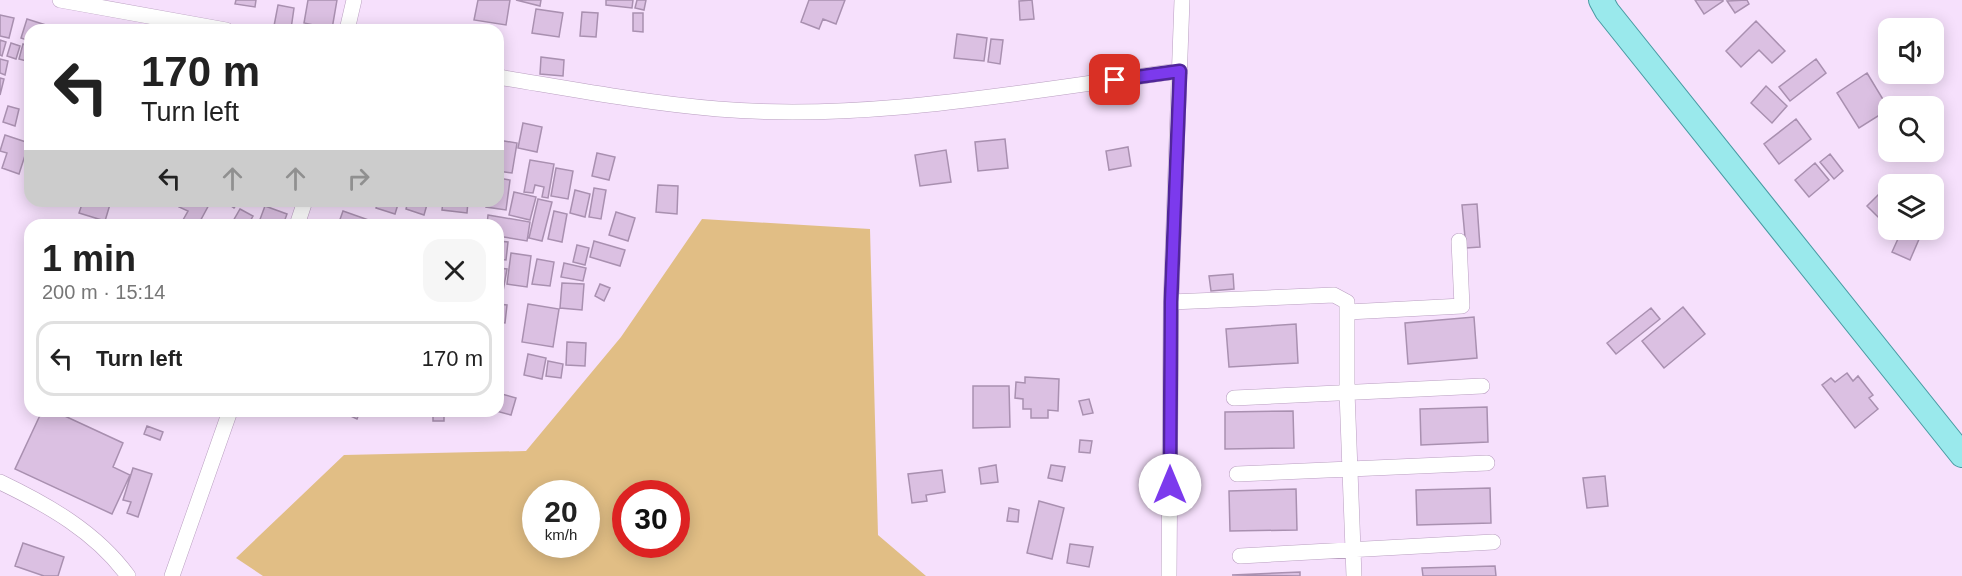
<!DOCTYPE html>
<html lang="en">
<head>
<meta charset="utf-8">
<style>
  :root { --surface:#fff; --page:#f6f6f6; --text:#222; --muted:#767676; --line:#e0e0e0 }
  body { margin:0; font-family:Helvetica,sans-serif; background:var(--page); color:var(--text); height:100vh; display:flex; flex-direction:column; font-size:22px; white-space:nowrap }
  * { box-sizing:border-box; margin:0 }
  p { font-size:20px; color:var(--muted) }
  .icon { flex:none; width:33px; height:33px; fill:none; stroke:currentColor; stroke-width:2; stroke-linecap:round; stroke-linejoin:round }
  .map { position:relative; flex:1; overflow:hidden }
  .sheet { position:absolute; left:24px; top:219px; width:480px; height:198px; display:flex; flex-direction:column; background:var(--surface); border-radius:18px; box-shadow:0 3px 15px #0003 }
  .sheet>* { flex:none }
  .banner { position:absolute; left:24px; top:24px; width:480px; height:183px; border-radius:18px; box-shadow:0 3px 15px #0003; background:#fff; color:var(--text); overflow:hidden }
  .buttons { position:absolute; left:1878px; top:18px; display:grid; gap:12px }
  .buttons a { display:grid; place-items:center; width:66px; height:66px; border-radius:12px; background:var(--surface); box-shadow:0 3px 15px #0003; font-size:30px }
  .speed { position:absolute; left:522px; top:480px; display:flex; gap:12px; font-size:30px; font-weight:700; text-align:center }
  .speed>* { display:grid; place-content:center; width:78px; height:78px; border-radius:50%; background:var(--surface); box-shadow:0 3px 15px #0003; line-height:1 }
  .speed small { font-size:15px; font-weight:400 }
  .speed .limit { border:9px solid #d22; background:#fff; color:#111 }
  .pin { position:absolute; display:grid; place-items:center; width:51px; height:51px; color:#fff; margin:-26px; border-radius:12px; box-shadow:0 3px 9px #0006 }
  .me { position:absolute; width:66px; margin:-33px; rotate:0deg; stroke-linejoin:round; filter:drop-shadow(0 0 4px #0008) }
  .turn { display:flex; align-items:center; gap:21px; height:126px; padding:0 18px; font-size:27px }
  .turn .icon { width:78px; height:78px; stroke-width:2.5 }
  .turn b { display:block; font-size:42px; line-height:51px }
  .lanes { display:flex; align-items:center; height:57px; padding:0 18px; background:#0003; justify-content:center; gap:30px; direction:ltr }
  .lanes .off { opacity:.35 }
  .round { display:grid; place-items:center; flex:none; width:63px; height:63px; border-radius:18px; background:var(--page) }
  .summary { display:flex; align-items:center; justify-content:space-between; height:102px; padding:0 18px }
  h1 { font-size:36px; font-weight:700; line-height:45px }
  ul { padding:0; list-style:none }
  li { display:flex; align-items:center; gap:18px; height:75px; margin:0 12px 9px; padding:0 6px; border:3px solid var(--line); border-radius:18px }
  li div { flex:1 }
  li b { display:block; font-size:22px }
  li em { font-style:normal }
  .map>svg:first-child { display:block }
  .green { fill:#e1be85; fill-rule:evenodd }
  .building { fill:#dbc0e2; stroke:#a990b0; stroke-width:1.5 }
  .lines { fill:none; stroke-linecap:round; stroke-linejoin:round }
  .minor-casing { stroke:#b99fc0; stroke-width:16 }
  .primary-casing { stroke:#489aa2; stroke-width:26 }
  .minor { stroke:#fff; stroke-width:15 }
  .primary { stroke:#9ae9ec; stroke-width:24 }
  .route-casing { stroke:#51269a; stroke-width:15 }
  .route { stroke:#7c3aed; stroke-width:10 }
</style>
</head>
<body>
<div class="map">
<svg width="1962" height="576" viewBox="0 0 1962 576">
  <rect width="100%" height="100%" fill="#f6e0fc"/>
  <!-- green -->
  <path class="green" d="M702,219L870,229L878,535L926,576H263L236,558L344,455L526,451L621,337ZM536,494H586V544H536ZM626,494H676V544H626Z"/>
  <!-- building -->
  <path class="building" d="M236,0H256L255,7L235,4Z
    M308,0H337L332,29L304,23Z
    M478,0H510L506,25L474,20Z
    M516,0H541L540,6Z
    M606,0H633L632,8L606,5Z
    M637,0H646L644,10L635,8Z
    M809,0H845L836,24L823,19L819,29L801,22Z
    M1032,0L1034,19L1020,20L1019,1Z
    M1695,0H1723V1L1704,14Z
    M1747,0L1749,4L1735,13L1727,1Z
    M278,5L294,8L291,29L274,26Z
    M536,9L563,13L559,37L532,33Z
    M582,12L598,13L596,37L580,36Z
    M633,13H643V32L633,31Z
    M0,15L14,18L9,38L0,36Z
    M27,19L49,26L47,30H30V41L21,38Z
    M1756,21L1785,51L1772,63L1759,50L1741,67L1726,51Z
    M957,34L987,38L984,61L954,58Z
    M991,39L1003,40L1000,64L988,62Z
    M0,40L6,42L2,56L0,55Z
    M11,43L20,46L16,59L7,56Z
    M23,44L30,46V62L19,59Z
    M541,57L564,60L563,76L540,74Z
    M0,59L8,61L5,75L0,73Z
    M1816,59L1826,73L1790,101L1779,87Z
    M1867,73L1884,101L1881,103L1886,111L1859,128L1837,93Z
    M0,78L4,79L0,95Z
    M1766,86L1787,106L1772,123L1751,103Z
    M8,106L19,109L15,126L3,122Z
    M1934,113L1940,115L1934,138Z
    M1796,119L1811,139L1779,164L1764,144Z
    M523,123L542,127L537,152L518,148Z
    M5,135L29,143L19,174L2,168L7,153L0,151Z
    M1005,139L1008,168L978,171L975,142Z
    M498,140L517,143L512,173L498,171Z
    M1128,147L1131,166L1109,170L1106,151Z
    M946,150L951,182L920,186L915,155Z
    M597,153L615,157L609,180L592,176Z
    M1830,154L1843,171L1834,179L1820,162Z
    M530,160L554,164L548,198L542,197L544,187L535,185L533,193L524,192Z
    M1815,163L1829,180L1809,197L1795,180Z
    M556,168L573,171L568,199L551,196Z
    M498,178L510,180L506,210L486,207L487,201H498Z
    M658,185L678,186L677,214L656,212Z
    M594,188L606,190L601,219L589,217Z
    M575,190L590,194L585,217L570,213Z
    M514,192L536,197L530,220L509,215Z
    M1881,192L1888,199V216L1883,222L1867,206Z
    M538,199L552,202L542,241L529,238Z
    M83,201H111L105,221L79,213Z
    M182,201H211L198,225L183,220L188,211L179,207Z
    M224,201H239L234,208Z
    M378,201H399L395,214L376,208Z
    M408,201H428L424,215L406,209Z
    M443,201H468L467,213L442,210Z
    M1477,204L1480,247L1466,248L1462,205Z
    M265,206L287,214L283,225L259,222Z
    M240,209L253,216L248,225L232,223Z
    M343,211L380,224L379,225H338Z
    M554,211L567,214L562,242L548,239Z
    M616,212L635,218L628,241L609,235Z
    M488,215L530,222L527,241L498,236V225H487Z
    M1902,230H1923L1910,260L1892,252Z
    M498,241L508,242L506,260L498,259Z
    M594,241L625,250L620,266L590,257Z
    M577,245L589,248L585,265L573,262Z
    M511,253L531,256L527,287L507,284Z
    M537,259L554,262L550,286L532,284Z
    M564,263L586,268L583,281L561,277Z
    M498,268L507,269L502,297H498Z
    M1233,274L1234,289L1211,291L1209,276Z
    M562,283L584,284L582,310L560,308Z
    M600,284L610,288L604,301L595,296Z
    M498,304L507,305L505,323L498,322Z
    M528,304L559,309L553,347L522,342Z
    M1683,307L1705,334L1664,368L1642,341Z
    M1651,308L1660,319L1616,354L1607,343Z
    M1474,317L1477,358L1408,364L1405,323Z
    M1296,324L1298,363L1229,367L1226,329Z
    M567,342L586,343L585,366L566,365Z
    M528,354L546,358L542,379L524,375Z
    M548,361L563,364L561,378L546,376Z
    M1847,373L1853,381L1858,376L1873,395L1869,398L1878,409L1855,428L1822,385L1831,378L1835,382Z
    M1025,377L1059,379L1058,411L1048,410V418H1031V409H1023V399L1015,398L1016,382L1025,383Z
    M973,386H1009L1010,427L973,428Z
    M498,393L516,398L511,415L496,411Z
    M1089,399L1093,413L1083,415L1079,401Z
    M1487,407L1488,442L1421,445L1420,409Z
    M42,411H54L123,443L113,467L130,475L112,514L15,469Z
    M340,411H360L357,419Z
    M433,411H444V421H433Z
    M1293,411L1294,448L1225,449V412Z
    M147,426L163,432L160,440L144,434Z
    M1080,440L1092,441L1090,453L1079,452Z
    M996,465L998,482L981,484L979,468Z
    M1051,465L1065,467L1062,481L1048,478Z
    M133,468L152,474L138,517L127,513L131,502L123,500Z
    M942,470L945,492L926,495L927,501L912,503L908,474Z
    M1605,476L1608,506L1587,508L1583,478Z
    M1490,488L1491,523L1417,525L1416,490Z
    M1296,489L1297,530L1230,531L1229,491Z
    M1039,501L1064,508L1052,559L1027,553Z
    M1009,508L1019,510L1018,522L1007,521Z
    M23,543L64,557L58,576H44L15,566Z
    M1070,544L1093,547L1089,567L1067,563Z
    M1495,566L1496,576H1423L1422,568Z
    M1300,572V576L1232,575Z"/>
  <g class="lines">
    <defs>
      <path id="minor" d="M60,0L226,30
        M347,30L354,0
        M498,77C571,89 645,103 718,109C872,122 1029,90 1180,71
        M297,225L305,201
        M1171,302L1334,295L1347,302V392L1354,576
        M1348,312L1462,306L1459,241
        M1234,398L1482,386
        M1237,474L1487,463
        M0,482C48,505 96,532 128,576
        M1240,556L1493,542
        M172,576L230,411
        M1169,576L1171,302L1182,0"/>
      <path id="primary" d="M1601,0L1607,11L1962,455"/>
    </defs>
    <!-- minor casing -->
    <use href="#minor" class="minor-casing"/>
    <!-- primary casing -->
    <use href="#primary" class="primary-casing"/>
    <!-- minor -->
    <use href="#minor" class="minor"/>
    <!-- primary -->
    <use href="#primary" class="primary"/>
  </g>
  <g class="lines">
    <defs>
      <path id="route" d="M1115,80L1180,71L1171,302L1170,485"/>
    </defs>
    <!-- route casing -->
    <use href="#route" class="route-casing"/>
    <!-- route -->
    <use href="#route" class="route"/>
  </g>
</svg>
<div class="buttons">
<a><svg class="icon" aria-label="sound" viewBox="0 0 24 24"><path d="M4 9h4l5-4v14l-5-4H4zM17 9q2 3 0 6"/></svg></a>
<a><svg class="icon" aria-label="search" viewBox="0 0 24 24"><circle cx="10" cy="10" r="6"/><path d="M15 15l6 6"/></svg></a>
<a><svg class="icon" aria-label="layers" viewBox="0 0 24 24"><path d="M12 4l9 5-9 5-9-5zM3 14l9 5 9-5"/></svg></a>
</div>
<div class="speed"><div>20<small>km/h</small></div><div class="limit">30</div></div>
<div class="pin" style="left:1115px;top:80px;background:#d93025"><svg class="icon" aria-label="arrive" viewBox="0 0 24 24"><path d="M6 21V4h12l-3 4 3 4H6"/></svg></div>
<svg class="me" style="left:1170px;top:485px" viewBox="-20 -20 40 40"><circle r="19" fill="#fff"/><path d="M0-13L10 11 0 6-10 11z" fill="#7c3aed"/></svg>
<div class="banner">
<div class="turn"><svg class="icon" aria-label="left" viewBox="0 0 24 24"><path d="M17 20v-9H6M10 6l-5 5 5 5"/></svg><div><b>170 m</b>Turn left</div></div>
<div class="lanes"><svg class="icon" aria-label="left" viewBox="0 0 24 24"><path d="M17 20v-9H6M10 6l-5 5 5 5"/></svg><svg class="icon off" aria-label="ahead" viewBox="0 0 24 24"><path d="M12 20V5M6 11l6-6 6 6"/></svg><svg class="icon off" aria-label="ahead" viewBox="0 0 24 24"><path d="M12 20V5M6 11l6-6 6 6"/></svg><svg class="icon off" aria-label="right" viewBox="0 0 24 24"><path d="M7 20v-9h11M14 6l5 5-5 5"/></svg></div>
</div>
<section class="sheet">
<div class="summary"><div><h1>1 min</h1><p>200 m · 15:14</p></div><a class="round"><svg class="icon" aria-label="close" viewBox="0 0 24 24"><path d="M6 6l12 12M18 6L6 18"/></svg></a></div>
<ul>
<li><svg class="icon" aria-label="left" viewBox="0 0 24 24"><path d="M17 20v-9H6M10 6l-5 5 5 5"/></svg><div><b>Turn left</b></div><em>170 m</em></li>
</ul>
</section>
</div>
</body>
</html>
